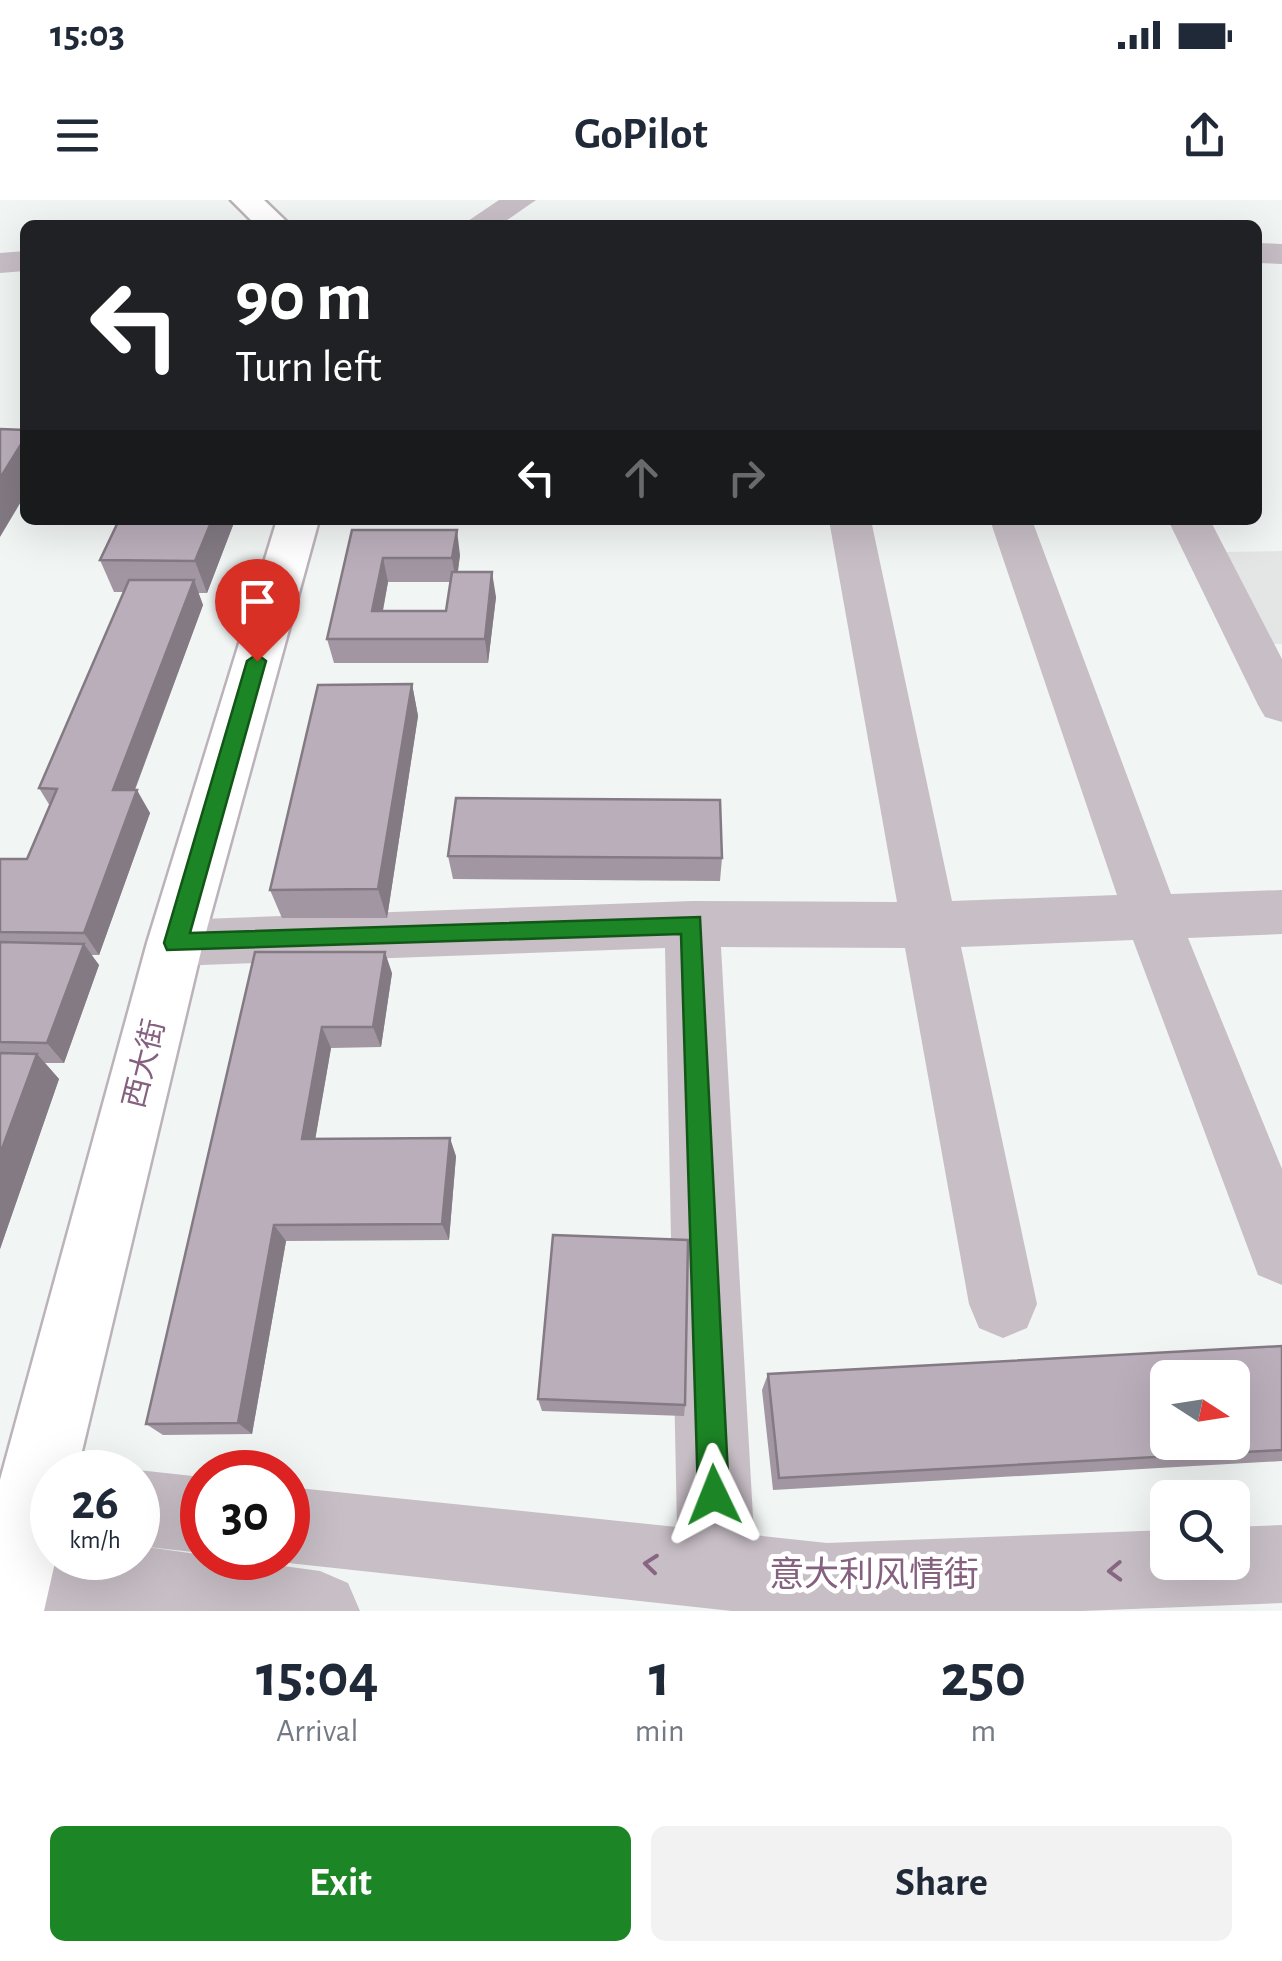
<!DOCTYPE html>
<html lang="en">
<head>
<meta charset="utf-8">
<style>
  :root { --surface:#fff; --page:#f2f2f3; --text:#1f2937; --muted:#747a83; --accent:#1c8525 }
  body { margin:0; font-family:"Alegreya Sans","Noto Sans SC",sans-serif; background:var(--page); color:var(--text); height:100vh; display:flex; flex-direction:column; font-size:38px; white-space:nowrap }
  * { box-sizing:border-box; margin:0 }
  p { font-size:32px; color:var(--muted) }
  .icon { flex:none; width:55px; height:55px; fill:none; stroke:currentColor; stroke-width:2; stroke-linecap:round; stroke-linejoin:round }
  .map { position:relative; height:1411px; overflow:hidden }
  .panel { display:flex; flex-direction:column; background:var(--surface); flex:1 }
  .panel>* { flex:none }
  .banner { position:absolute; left:20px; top:20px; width:1242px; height:305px; border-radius:15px; box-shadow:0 10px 40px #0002; background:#202124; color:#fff; overflow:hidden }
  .needle { width:65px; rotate:102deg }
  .buttons { position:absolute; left:1150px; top:1160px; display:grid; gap:20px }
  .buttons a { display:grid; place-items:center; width:100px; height:100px; border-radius:15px; background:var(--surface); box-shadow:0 10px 40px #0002; font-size:50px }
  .speed { position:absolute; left:30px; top:1250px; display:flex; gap:20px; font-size:50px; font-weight:700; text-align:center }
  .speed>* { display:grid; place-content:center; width:130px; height:130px; border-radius:50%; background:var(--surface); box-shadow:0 10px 40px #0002; line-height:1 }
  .speed small { font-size:25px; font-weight:400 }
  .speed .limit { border:15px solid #d22; background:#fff; color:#111 }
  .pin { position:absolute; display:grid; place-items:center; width:85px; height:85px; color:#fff; margin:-102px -42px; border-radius:50% 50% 50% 0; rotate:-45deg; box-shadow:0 0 10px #0007 }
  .pin .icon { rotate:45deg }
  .me { position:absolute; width:110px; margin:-55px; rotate:358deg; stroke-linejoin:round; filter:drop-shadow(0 0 8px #0008) }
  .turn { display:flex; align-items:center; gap:35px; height:210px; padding:0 50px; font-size:45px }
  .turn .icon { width:130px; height:130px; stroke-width:2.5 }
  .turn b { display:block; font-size:70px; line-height:85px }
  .lanes { display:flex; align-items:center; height:95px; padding:0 50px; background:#0003; justify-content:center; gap:50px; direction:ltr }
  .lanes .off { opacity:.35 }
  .eta { display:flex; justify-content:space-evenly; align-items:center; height:170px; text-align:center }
  .eta b { font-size:60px; font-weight:700; line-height:70px }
  .action { display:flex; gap:20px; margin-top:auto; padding:20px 50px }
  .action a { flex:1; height:115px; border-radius:15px; background:var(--accent); color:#fff; font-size:40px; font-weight:700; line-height:115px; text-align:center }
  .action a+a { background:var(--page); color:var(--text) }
  .status { display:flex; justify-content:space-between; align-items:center; height:70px; padding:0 50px; background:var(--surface); direction:ltr }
  .status svg { height:28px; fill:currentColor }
  header { display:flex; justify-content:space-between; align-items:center; height:130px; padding:0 50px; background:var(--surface); font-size:45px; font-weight:700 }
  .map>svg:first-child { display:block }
  .built { fill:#e4e6e6 }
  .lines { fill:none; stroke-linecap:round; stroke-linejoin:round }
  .major-casing { stroke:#bcb2ba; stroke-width:5 }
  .minor { fill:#c8bfc6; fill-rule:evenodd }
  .major { fill:#fff; fill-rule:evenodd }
  .wall { fill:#a196a1; fill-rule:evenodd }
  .shaded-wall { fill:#837a83 }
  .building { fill:#bbaebb; stroke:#837a83; stroke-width:2.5; fill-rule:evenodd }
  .oneway { stroke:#886683 }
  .route { fill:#1c8525; stroke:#125618; stroke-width:2.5 }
  .labels { text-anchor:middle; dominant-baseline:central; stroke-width:10; stroke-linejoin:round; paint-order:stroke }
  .street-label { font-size:30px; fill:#85617f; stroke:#fff }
  .near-street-label { font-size:35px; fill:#85617f; stroke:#fff }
</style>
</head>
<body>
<div class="status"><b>15:03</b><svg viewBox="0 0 49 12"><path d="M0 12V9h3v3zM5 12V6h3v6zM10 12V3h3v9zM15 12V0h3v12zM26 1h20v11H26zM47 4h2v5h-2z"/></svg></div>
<header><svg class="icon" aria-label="menu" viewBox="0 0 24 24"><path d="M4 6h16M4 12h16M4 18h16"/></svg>GoPilot<svg class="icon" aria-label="share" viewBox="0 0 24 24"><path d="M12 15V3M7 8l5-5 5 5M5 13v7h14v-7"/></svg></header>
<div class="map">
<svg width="1282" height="1411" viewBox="0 0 1282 1411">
  <rect width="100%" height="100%" fill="#f1f5f4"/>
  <!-- built -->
  <path class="built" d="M1282,351V444H1270L1222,352Z"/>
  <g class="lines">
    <defs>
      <path id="major" d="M231,0H264L290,25H256Z
        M277,320H319L203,743L77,1272H52V1358H56L44,1411H0V1280L147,743Z"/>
    </defs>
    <!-- major casing -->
    <use href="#major" class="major-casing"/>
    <!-- minor -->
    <path class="minor" d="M499,0H536L500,25H462Z
      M1258,43L1282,44V64L1258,63Z
      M25,51V71L0,73V53Z
      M829,320H871L952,701L1117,695L990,320H1032L1171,694L1282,690V734L1188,738L1282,969V1085L1258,1075L1133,740L961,747L1037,1104L1027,1128L1003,1138L979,1128L969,1104L905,748L721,747L754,1335L827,1343L1168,1330V1362H1232V1327L1282,1325V1403L1081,1411H732L288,1363L274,1358H288V1287L677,1327L665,748L175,766L155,759L147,743L155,727L175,720L692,701L897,702Z
      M1168,320H1210L1282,459V522L1265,517L1258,505Z
      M138,1270L202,1277V1353L139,1346L320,1371L348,1383L360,1411H45L0,1400V1336L17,1329L52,1334V1358H138V1272H132Z"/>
    <!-- major -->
    <use href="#major" class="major"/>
  </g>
  <!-- wall -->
  <path class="wall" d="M235,320L207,393H198L203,405L135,590L150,613L99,755H91L99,765L64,863H45L59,879L0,1049V659H27L50,606L39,588L124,392H114L100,360Z
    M352,330L460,355L458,372L496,397L488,463H334L327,439ZM388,382H450L446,411H383Z
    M412,484L418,516L387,718H282L270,690Z
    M448,656L722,658L720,681L453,679Z
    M255,752L392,773L381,847L331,848L315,939L456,956L449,1040L286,1041L252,1234L163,1235L146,1224Z
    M1282,1146V1261L773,1290L762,1190L768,1174Z
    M538,1199L685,1205L684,1216L542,1211Z"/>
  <!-- shaded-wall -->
  <path class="shaded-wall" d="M25,238V295L0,337V278Z
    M212,320H235L207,393L195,361Z
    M457,330L460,355L456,382L452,358Z
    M383,358L388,382L378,435L372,411Z
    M492,372L496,397L488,463L485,439Z
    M194,380L203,405L126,613L113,590Z
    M412,484L418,516L387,718L378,689Z
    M137,590L150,613L99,755L84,733Z
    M84,744L99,765L64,863L47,843Z
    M385,752L392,773L381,847L373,827Z
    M322,827L331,848L312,958L302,939Z
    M37,854L59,879L0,1049V954Z
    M450,938L456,956L449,1040L442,1024Z
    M274,1025L286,1041L252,1234L238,1223Z"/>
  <!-- building -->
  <path class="building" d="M0,229L25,230V238L0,278Z
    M119,320H212L195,361L100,360Z
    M352,330H457L452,358H383L372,411H446L452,372H492L485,439H327Z
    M129,380H194L113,590H137L84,733L0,732V659H27L57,589L39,588Z
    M412,484L378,689L270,690L318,485Z
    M456,598L720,600L722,658L448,656Z
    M0,742L84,744L47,843L0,842Z
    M255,752H385L373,827H322L302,939L450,938L442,1024L274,1025L238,1223L146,1224Z
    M0,853L37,854L0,954Z
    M553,1035L688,1040L685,1205L538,1199Z
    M1282,1146V1250L779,1278L768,1174ZM1168,1178H1232V1242H1168Z"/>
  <!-- one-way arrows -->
  <defs><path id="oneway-chevron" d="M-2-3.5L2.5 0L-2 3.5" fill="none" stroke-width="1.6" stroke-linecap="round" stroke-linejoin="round" transform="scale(2.5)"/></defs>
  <g class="oneway">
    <use href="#oneway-chevron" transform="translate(651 1364) rotate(-174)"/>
    <use href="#oneway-chevron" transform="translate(1115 1371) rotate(178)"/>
  </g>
  <!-- route -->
  <path class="route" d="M257,454L266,461L190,733L700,717L729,1295L725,1306L714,1311L703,1306L698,1295L681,734L167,750L164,743L247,461Z"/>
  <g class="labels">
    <!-- street labels -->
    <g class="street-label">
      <text transform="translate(145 864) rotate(-76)">西大街</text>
    </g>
    <!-- near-street labels -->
    <g class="near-street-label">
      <text x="874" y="1375">意大利风情街</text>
    </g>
  </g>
</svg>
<div class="buttons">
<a><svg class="needle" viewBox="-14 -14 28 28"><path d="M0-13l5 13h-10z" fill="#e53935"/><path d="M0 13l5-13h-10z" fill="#747a83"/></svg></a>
<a><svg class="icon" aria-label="search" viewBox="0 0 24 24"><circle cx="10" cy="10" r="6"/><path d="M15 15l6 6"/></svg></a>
</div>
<div class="speed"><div>26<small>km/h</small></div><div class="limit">30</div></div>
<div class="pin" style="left:257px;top:461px;background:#d93025"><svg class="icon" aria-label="arrive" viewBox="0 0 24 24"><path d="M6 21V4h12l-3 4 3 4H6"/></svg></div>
<svg class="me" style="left:714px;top:1295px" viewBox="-20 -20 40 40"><path d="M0-17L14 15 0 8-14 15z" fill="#1c8525" stroke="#fff" stroke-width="4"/></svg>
<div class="banner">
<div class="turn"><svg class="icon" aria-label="left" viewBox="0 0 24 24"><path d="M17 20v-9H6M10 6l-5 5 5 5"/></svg><div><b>90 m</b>Turn left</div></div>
<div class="lanes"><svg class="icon" aria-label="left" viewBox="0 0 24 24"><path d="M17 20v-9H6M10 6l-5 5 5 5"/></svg><svg class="icon off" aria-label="ahead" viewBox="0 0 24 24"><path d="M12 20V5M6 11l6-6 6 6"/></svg><svg class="icon off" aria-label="right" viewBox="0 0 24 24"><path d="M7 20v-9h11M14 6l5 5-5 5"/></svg></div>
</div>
</div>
<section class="panel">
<div class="eta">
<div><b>15:04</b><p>Arrival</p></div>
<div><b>1</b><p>min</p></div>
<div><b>250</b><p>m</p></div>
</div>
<div class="action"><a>Exit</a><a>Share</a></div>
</section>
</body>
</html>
